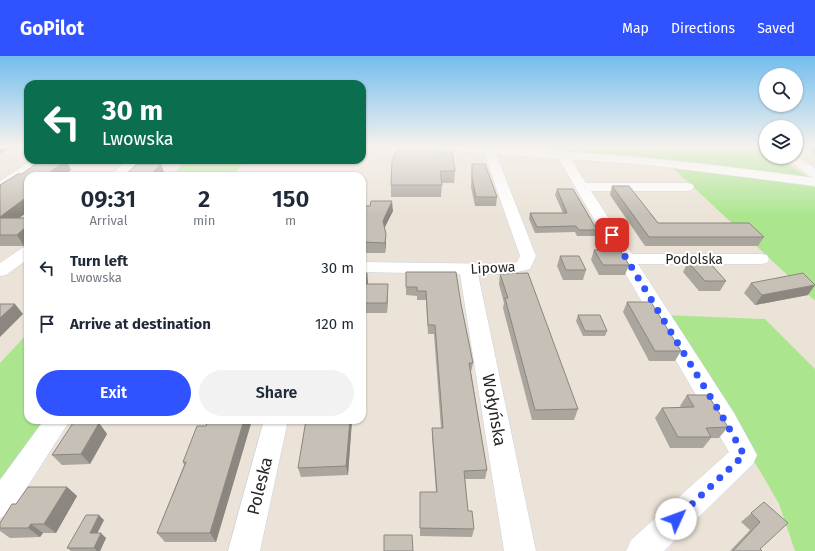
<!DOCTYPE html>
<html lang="en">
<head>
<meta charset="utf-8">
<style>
  :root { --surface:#fff; --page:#f2f2f3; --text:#1f2937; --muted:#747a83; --accent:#3052ff }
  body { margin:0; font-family:"Fira Sans",sans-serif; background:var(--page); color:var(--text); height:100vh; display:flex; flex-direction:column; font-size:15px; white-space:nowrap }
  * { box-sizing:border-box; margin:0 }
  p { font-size:13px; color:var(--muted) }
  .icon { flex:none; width:22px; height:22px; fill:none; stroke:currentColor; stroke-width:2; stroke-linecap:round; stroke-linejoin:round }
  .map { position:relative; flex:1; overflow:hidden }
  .panel { position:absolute; left:24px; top:116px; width:342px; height:252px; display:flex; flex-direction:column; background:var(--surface); border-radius:12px; box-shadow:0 1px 3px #0004 }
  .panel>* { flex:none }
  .hud { position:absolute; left:24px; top:24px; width:342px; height:84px; border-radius:12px; box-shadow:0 1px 3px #0004; background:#0b6e4f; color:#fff; overflow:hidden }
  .controls { position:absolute; left:759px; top:12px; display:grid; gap:8px }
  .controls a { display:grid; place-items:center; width:44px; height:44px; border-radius:50%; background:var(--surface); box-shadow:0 1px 3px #0004; font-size:20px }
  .pin { position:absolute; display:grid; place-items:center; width:34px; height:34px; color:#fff; margin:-17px; border-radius:8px; box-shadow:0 2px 6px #0006 }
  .me { position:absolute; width:44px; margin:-22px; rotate:47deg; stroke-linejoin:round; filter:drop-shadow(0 0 3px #0008) }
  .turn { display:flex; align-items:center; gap:14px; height:84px; padding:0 12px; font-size:18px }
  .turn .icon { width:52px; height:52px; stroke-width:2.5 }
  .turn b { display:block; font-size:28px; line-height:34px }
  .eta { display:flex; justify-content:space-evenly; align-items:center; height:68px; text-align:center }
  .eta b { font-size:24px; font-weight:600; line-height:28px }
  .button { display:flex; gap:8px; margin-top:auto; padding:8px 12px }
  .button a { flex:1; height:46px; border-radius:24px; background:var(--accent); color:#fff; font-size:16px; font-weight:600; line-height:46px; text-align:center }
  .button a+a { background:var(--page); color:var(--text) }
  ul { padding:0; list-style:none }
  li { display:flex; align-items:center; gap:12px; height:56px; padding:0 12px }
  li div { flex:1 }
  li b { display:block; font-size:15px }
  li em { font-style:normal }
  header { display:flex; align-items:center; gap:24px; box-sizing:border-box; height:56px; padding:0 20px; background:var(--accent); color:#fff }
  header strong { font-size:19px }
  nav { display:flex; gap:22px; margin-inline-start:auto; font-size:14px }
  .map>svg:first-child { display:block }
  .green { fill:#abe68f }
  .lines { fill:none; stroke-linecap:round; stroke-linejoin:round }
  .minor-casing { stroke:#ccd0e2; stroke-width:1 }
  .minor { fill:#fff; fill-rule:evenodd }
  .wall { fill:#aaa59d }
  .shaded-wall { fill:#8b8680 }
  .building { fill:#c6c0b7; stroke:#8b8680 }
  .route { stroke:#3052ff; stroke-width:7; stroke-dasharray:0 12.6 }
  .labels { text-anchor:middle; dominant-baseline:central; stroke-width:4; stroke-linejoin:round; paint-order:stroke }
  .street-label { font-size:14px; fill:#272727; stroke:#fff }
  .near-street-label { font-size:17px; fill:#272727; stroke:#fff }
</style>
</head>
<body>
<header>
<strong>GoPilot</strong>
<nav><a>Map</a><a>Directions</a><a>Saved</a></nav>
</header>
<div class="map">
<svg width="815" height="495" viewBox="0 0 815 495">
  <rect width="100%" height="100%" fill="#ebe3d7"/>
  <!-- green -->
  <path class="green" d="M572,90H761L766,93V101H778L806,120L646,101L580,96Z
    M186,104H244L234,120H172Z
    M672,111L815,131V244H814Z
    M663,259L765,263L815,313V495H795L779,448L763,420Z
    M28,277V364H45L0,427V307Z"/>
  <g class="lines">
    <defs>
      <path id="minor" d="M419,90C552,90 683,104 815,122V130L648,109L571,103L586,127H687L692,128L694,131L692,134L687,135H591L632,198H761L767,199L769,203L767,207L761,208H638L734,357L757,399L753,408L664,495H626L631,484L729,396L559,103L496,98L536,200L530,213L509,218H478L536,495H504L460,218L362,216V206L509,208L517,206L520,200L484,97L425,93Z
        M796,100L815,112V122L811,121L784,101H796Z
        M32,104H46L5,134L0,135V125Z
        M127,104H140L123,120H110Z
        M28,190V203L6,219L0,220V207L22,192Z
        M44,364H70L10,458L0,462V424Z
        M264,364H288L260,495H228Z"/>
    </defs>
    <!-- minor casing -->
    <use href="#minor" class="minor-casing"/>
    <!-- minor -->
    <use href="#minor" class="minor"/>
  </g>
  <!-- wall -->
  <path class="wall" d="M803,90H815V98Z
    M436,93V96L455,115L454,127H442L441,141H391V129Z
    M41,104H66L71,114L64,119H71V120H28V155L20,162H28V186L24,190H0V129L18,118H22Z
    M472,108L497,141L496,150H475L471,131Z
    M612,130L658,167L764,181L758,190H645L610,139Z
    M557,133L597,174L595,180H577L575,176L535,177L529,163L530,157H563L555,139Z
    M362,150L393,155L384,172L386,188L385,197H362Z
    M594,194L629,209L625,219H599L591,204Z
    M560,200L586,214L583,224H563L557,210Z
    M688,206L726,225L720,235H699L683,216Z
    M406,216L461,248L473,307L471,316L487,414L485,423H465L468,455L474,473L472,481L420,480V436H436L432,381V372H441L434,278H428L426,244H417V240L406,239Z
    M362,217H367L368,228L388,237L387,257H366L364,277H362Z
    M500,218L578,353L574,364H532L503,252L504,247L499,228Z
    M751,227L808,239L755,249L744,237Z
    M627,246L681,295L675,305H649L623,256Z
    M578,259L607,275L605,280H583L576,265Z
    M687,339L728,371L719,382H711L703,392H670L655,362L662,352L681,351L680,350Z
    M208,364H252L216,486H165L157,477L184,409L183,406L206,370Z
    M306,364H352L348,419L301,421L298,412Z
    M99,367L107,378L90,408L62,409L52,399Z
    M67,431L77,440L56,477H43L40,481L10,482L0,475V467L16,448Z
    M764,446L760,493L762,495H730L750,474L741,466Z
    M104,464L97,477L106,482L100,495H71L67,492Z"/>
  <!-- shaded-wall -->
  <path class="shaded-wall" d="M0,90H14L0,98Z
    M66,104L71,114L63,120L46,119Z
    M161,108L164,116L159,120H149Z
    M28,140V155L6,172L0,164V161Z
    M392,145L393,155L383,175V165Z
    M28,169V186L24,190L17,179Z
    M386,178V188L385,197V187Z
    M367,217L368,227L366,237V228Z
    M388,228V237L387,257V247Z
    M815,229L808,239L755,249L762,239Z
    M365,247L366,257L364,277L363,267Z
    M15,248L23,258L0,281V262Z
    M244,364H252L216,486L210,477Z
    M350,364H352L348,419L346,410Z
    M99,367L107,378L90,408L81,398Z
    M67,431L77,440L56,477L44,468Z
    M99,459L104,464L95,482L90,477Z
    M31,468L43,477L40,481L28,472Z
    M101,477L106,482L100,495H97L94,492Z"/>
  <!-- building -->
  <path class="building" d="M397,93H436V96H452L455,115H440L442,129H391L392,105Z
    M41,104H66L46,119H71V120H28V140L0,161V132L1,131H0V129L18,118H22Z
    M137,108H161L149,120H124Z
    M472,108H485L497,141H476L472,122Z
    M612,130H629L658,167H749L764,181H649Z
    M557,133H573L597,174H579L576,170L537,171L530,157H567Z
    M371,145H392L383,165L386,178L385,187L362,186V150H370Z
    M0,162H28V169L17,179H0Z
    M594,194H620L629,209H603Z
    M560,200H579L586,214H566Z
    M708,205L726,225H705L688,206Z
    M406,216H456L461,248L473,307H469L487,414L464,415L468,455H472L474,473L420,472V436H437L432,372H443L435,269H428L426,235H417V231H406Z
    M362,217H367L366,228H388L387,247H365L363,267H362Z
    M528,217L578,353L535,354L505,242H508L500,218Z
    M803,217L815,229L762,239L751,227Z
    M627,246H651L681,295H655Z
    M0,248H15L0,262Z
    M578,259H600L607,275H585Z
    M687,339H708L728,371L706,372L711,381H678L662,352L694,351Z
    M208,364H244L210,477H157L186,406H183L197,370H206Z
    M306,364H350L346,410L298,412Z
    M73,367H99L81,398L52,399Z
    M28,431H67L44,468H31L28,472H0V467L12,448H16Z
    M764,446L788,467L760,493L762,495H733L760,466L751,457Z
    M86,459H99L90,477H101L94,492H67Z
    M384,479H412L413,495H384Z"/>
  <!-- sky -->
  <linearGradient id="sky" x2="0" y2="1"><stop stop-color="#72bded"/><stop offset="0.57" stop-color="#f6f2ed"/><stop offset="1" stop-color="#f6f2ed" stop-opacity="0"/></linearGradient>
  <rect width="815" height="159" fill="url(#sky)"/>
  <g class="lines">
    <!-- route -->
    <path class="route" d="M612,179L725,365L744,399L676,463"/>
  </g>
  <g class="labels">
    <!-- street labels -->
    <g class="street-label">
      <text x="694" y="203">Podolska</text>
      <text transform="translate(493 212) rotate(-3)">Lipowa</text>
    </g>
    <!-- near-street labels -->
    <g class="near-street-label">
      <text transform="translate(494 354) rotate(80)">Wołyńska</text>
      <text transform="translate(260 430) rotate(-76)">Poleska</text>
    </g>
  </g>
</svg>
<div class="controls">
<a><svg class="icon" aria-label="search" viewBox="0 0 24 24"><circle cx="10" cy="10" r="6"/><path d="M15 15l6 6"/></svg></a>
<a><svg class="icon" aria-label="layers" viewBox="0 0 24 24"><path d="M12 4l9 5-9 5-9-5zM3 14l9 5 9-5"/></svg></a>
</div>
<div class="pin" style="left:612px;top:179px;background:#d93025"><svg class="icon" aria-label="arrive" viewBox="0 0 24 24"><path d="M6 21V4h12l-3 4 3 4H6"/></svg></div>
<svg class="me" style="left:676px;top:463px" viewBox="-20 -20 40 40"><circle r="19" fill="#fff"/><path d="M0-13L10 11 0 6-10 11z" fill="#3052ff"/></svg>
<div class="hud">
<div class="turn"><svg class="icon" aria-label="left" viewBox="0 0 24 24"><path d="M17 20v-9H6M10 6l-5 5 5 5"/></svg><div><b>30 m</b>Lwowska</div></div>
</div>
<section class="panel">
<div class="eta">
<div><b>09:31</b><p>Arrival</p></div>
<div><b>2</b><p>min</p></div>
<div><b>150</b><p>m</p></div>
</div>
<ul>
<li><svg class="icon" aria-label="left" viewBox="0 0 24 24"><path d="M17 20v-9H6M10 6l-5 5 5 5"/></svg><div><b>Turn left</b><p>Lwowska</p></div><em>30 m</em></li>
<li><svg class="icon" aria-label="arrive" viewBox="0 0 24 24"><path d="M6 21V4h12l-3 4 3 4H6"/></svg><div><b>Arrive at destination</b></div><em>120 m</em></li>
</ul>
<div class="button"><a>Exit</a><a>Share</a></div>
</section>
</div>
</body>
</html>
